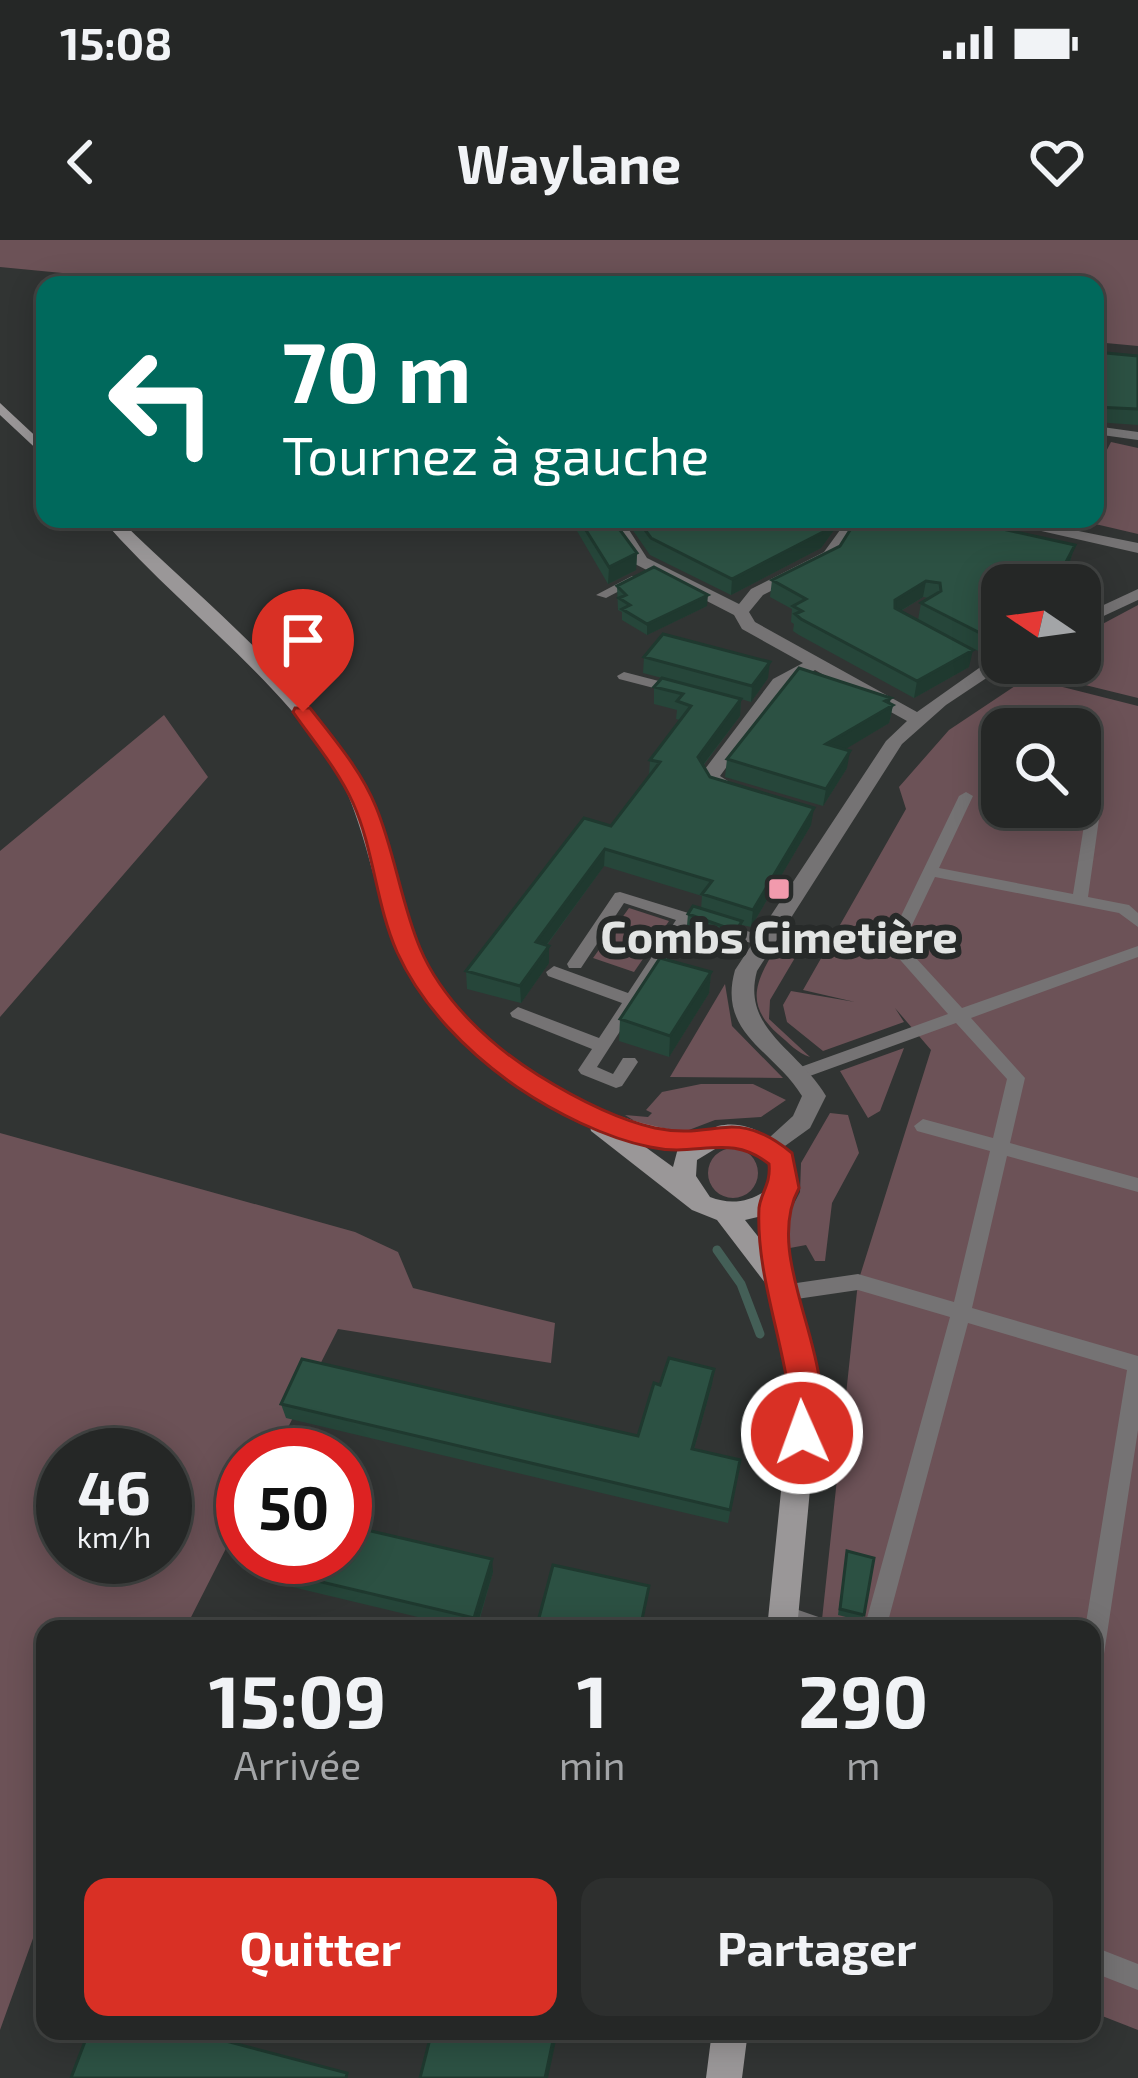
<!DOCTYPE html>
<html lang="fr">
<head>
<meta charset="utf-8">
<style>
  :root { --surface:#252726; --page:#2d2f2e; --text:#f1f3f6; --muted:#a3a5a7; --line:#424443; --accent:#d93025 }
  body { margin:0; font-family:"Exo 2",sans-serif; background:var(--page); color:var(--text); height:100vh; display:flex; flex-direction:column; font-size:45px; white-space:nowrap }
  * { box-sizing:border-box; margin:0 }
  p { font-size:39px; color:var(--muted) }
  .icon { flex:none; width:66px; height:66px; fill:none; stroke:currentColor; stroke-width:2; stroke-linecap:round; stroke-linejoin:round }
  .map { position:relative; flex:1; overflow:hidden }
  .details { position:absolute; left:36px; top:1380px; width:1065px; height:420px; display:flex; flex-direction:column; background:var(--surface); border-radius:24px; box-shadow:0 6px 30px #0003,0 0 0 3px var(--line) }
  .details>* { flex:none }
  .guide { position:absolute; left:36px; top:36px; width:1068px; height:252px; border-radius:24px; box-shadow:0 6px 30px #0003,0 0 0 3px var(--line); background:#00695c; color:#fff; overflow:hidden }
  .needle { width:78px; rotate:283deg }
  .buttons { position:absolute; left:981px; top:324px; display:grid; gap:24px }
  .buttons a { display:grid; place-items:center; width:120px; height:120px; border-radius:24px; background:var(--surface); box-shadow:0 6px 30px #0003,0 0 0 3px var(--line); font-size:60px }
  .speed { position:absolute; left:36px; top:1188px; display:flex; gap:24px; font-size:60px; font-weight:700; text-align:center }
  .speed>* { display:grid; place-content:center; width:156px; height:156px; border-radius:50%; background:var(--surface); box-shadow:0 6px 30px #0003,0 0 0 3px var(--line); line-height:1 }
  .speed small { font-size:30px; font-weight:400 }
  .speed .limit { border:18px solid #d22; background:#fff; color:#111 }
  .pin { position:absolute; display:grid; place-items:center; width:102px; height:102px; color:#fff; margin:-123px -51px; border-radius:50% 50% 50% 0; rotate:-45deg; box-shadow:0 0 12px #0007 }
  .pin .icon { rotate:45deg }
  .me { position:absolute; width:132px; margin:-66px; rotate:358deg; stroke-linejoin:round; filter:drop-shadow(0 0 9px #0008) }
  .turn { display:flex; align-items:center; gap:42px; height:252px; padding:0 48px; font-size:54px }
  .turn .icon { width:156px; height:156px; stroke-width:2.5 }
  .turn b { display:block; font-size:84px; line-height:102px }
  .eta { display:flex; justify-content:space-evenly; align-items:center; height:204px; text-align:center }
  .eta b { font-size:72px; font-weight:700; line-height:84px }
  .cta { display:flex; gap:24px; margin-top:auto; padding:24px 48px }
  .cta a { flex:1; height:138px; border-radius:24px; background:var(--accent); color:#fff; font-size:48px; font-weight:700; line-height:138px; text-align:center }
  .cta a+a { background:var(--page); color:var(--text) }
  .status { display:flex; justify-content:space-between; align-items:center; height:84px; padding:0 60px; background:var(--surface); direction:ltr }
  .status svg { height:33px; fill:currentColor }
  header { display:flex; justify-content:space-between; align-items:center; height:156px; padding:0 48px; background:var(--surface); font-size:54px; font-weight:700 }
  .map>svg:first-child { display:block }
  .green { fill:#6c5257; fill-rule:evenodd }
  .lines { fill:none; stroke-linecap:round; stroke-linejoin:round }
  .stream { stroke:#445f57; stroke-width:9 }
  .lane { fill:#757374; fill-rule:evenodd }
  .street { fill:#757374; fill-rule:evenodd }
  .secondary { fill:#9a9798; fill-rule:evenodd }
  .wall { fill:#26463a }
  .shaded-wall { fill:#1f392f }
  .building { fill:#2c5143; stroke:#1f392f; stroke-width:3 }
  .route { fill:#d93025; stroke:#8d1f18; stroke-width:3 }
  .poi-dot { fill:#f29aad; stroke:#272a29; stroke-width:4.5 }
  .labels { text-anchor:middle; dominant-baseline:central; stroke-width:12; stroke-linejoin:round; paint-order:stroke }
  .poi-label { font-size:45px; font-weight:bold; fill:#e2e4e3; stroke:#272a29 }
</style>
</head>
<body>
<div class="status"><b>15:08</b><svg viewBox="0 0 49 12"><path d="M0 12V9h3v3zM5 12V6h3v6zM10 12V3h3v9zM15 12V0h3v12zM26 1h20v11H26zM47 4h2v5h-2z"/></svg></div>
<header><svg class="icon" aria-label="back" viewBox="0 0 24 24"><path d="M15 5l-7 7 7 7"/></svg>Waylane<svg class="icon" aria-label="heart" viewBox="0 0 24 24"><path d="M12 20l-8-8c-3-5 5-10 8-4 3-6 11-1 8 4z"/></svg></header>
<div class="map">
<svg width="1138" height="1838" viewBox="0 0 1138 1838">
  <rect width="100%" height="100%" fill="#313433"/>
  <!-- green -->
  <path class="green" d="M0,0H1138V106L1095,102V45H187L0,27Z
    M1111,202L1138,208V294L1074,279H1095V233Z
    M1138,365V458L1016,428L1080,423V396Z
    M1027,438L1138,466V1790L1092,1772V1389H821L858,1042L931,810L895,768L904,782L823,811L787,782L783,765L791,751L855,762L803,750L906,569L899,547L949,490ZM1002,489H1080V567H1002Z
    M164,475L208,537L0,777V611Z
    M629,668L669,681L634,732L593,718Z
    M776,708L796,716L770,760L769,779L810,817C797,813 789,803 778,794C745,765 755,742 776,708Z
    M725,744L732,786L783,838L670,837Z
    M904,808L880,871L868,878L840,831Z
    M701,844H753L786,860L761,877L715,880L681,893L641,885L625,875L648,877L652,873L646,870L662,852Z
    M830,873L848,875L859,913L832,963L825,1021H815L806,1005L790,1008L785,981L800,952L801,923Z
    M0,893L355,992L398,1012L413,1048L555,1083L551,1123L338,1089L274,1215H243V1275L185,1389H45V1665L0,1790ZM63,1215H165V1317H63Z
    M708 933a25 25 0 1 1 50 0a25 25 0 1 1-50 0Z"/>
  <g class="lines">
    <!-- stream -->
    <path class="stream" d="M717,1010L741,1044L760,1094"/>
    <!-- lane -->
    <path class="lane" d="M632,336L642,339L606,358L596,355Z
      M624,432L682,447L684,450L677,454L619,439L617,436Z
      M966,552L973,556L939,628L1073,654L1085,579L1092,575L1099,579L1088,657L1129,665L1138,673V687L1119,673L935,637L903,704L962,768L1138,706V717L971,778L1025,838L1010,903L1138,938V952L1007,916L972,1068L1138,1116V1190L1104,1414L1100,1422L1092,1425V1389H1085L1127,1130L968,1083L886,1389H864L950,1077L858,1050L783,1061L776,1059L773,1053L776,1047L783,1045L858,1034L954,1062L990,911L917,891L914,886L923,879L993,898L1007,839L956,783L807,837H795L792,833L795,829L948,774L887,705L959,556Z
      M620,652L770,698L772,702L764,707L689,684L597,827L613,834L623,818H635L638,822L622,846L616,848L581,834L578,830L592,809L512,777L510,773L518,767L599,798L622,763L548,736L546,732L554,726L628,753L676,680L624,663L581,728H569L567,724L615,653Z
      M784,1365L830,1381L833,1389H790L776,1384L773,1376L776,1368Z
      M1092,1706L1138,1724V1750L1092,1732Z"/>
    <!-- street -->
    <path class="street" d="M1095,186L1138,192V200L1095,194Z
      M606,279H622L647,318L739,364L751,349L824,312L848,279H864L836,318L763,355L749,372L755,382L917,472L996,416L1002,415V423H1009L946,465L902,504L757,731C741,789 799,810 826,856L810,888L771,916L759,907L793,876L802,856C774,810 717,794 735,730L886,501L907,481L815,430L785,447L720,536L739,548V556H725L702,541V533L773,439L803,423L742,389L734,375L635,324Z
      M989,279H1019L1138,303V313Z
      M1138,349V360L1080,387V376Z"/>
    <!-- secondary -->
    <path class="secondary" d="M0,163L45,205V217L0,175Z
      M102,279H119C200,359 297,433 356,532C384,580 392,636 410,687C428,734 457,772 494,805C543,849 610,879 674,890C681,891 695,896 701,895C707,894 712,888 718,886C747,879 771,897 791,913L797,948L785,963L794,1046L819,1153L797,1389H767L791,1153L769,1048L717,980L692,970L591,891L589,882C489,841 414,769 382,664C366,612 356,556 324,511C260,423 172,360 102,279ZM633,898L678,908L673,927ZM725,903L750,906L771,924L773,945C754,961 733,966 710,957L696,936L697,920ZM762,976L764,1004L745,980Z
      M712,1791H748L742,1838H706Z"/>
  </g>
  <!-- wall -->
  <path class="wall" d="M1095,112L1138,116V185L1095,182Z
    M570,279H612L637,313L636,330L608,344Z
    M625,279H842L821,308L731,355L650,315Z
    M857,279H1016L1012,291L1075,305L1070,321L1002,345V408L988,416L918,380L921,363L929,358L923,357L901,371L969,427L914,458L799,395L793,391L794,384L791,382L792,369L770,357L772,340L840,306Z
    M617,346L707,366L647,395L622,380V372L618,370Z
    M644,417L768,438L751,462L741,459L740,476L703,526L710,537L811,585L751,687L742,685L740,704L733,714L686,697L688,674L701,669L702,656L604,626L547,705L549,723L521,763L467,749L466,731L611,586L649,537L650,520L680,480L676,479L677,470L654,464V447L723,454L643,433Z
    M890,464L893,465L889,483L845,509L847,528L823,566L725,537L727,519Z
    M711,732L709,753L669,817L619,801L620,779Z
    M714,1129L712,1144L694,1209L740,1220L728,1283L286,1178L281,1164L638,1196L660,1145Z
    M847,1311L864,1375L862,1381L838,1375Z
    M279,1332H493L477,1389H468L284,1345Z"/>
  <!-- shaded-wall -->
  <path class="shaded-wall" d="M833,279H842L821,308L731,355L732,339Z
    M1075,305L1070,321L1058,345H1054Z
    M637,313L636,330L608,344L609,327Z
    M926,341L923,357L892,376L895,360Z
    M708,355L707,366L647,395V384Z
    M1002,394V408L988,416L992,399Z
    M973,410L969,427L914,458L917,441Z
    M770,422L768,438L751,462L752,446Z
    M891,458L889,467L893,465L889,483L824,522L826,504Z
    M741,459L740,476L696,534L698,517Z
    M850,511L847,528L823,566L826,549Z
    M814,568L811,585L751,687L753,670Z
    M605,609L604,626L536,719V702Z
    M742,681L740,704L733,714L736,691Z
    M549,706V723L521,763L520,746Z
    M711,732L709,753L669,817L670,796Z
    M714,1129L712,1144L690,1223L692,1209Z
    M492,1319L493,1332L476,1389L474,1378Z
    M555,1791H558L548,1838H545Z"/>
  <!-- building -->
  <path class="building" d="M1095,112L1138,116V169L1095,167Z
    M579,279H612L637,313L609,327Z
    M637,279H833L823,292L732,339L651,298Z
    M857,279H1014L1007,290L1075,305L1054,345H1002V394L992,399L921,363L941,351L940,343L926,341L895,360V368L973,410L917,441L801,379L795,374L802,371L793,366L806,359L772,340L840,306Z
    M654,327L708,355L647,384L622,369L630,365L619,358L626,355L617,346Z
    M663,394L770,422L752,446L644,417Z
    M799,428L891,458L885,461L893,465L826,504L850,511L826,549L727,519Z
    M662,438L741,459L698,517L710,537L814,568L753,670L702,654L712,641L605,609L536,702L549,706L520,746L466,731L584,578L611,586L660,522L650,520L691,466L677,461L683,454L654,447Z
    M693,666L742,681L736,691L688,674Z
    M660,718L711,732L670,796L620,779Z
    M669,1118L714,1129L692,1209L740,1220L730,1270L281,1164L302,1119L638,1196L654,1143L660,1145Z
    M345,1285L492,1319L474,1378L279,1332L285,1317H345Z
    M847,1311L874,1318L864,1375L840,1369Z
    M553,1325L649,1346L640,1389H536Z
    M266,1381L299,1389H262Z
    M89,1791H188L347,1833L346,1838H71Z
    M432,1791H555L545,1838H420Z"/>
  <!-- route -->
  <path class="route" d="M295,468H310C334,499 361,530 376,567C395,613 401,663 420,708C442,760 490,805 538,835C572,856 615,879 655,888C717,901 733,865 792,913L799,948C759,1022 848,1129 813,1203L802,1207L791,1203C783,1185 791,1166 788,1147C779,1089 756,1028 759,968C761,952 771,944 769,924C729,892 698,918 650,907C605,898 554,872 517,847C468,813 422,767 397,712C376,665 374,610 353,563C338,530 314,502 293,472Z"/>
  <!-- markers -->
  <rect class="poi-dot" x="767" y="637" width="24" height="24" rx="6"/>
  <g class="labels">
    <!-- poi labels -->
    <g class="poi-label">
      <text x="779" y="695">Combs Cimetière</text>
    </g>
  </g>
</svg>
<div class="buttons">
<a><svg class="needle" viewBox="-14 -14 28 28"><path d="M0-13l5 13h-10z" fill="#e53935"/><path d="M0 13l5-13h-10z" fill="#a3a5a7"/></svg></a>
<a><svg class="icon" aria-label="search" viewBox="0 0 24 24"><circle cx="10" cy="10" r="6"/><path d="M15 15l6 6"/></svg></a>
</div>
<div class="speed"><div>46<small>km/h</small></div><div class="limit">50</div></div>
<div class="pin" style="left:303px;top:472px;background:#d93025"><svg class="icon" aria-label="arrive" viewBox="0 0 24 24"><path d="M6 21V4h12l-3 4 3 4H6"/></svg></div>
<svg class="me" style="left:802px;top:1193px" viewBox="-20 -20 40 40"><circle r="17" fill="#d93025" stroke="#fff" stroke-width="3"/><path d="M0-11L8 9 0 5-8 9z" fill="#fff"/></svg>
<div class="guide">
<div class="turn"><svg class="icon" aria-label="left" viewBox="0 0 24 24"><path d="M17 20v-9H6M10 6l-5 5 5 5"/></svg><div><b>70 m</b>Tournez à gauche</div></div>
</div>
<section class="details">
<div class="eta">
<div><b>15:09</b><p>Arrivée</p></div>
<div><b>1</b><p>min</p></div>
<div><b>290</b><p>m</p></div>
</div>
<div class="cta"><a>Quitter</a><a>Partager</a></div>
</section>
</div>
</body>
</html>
